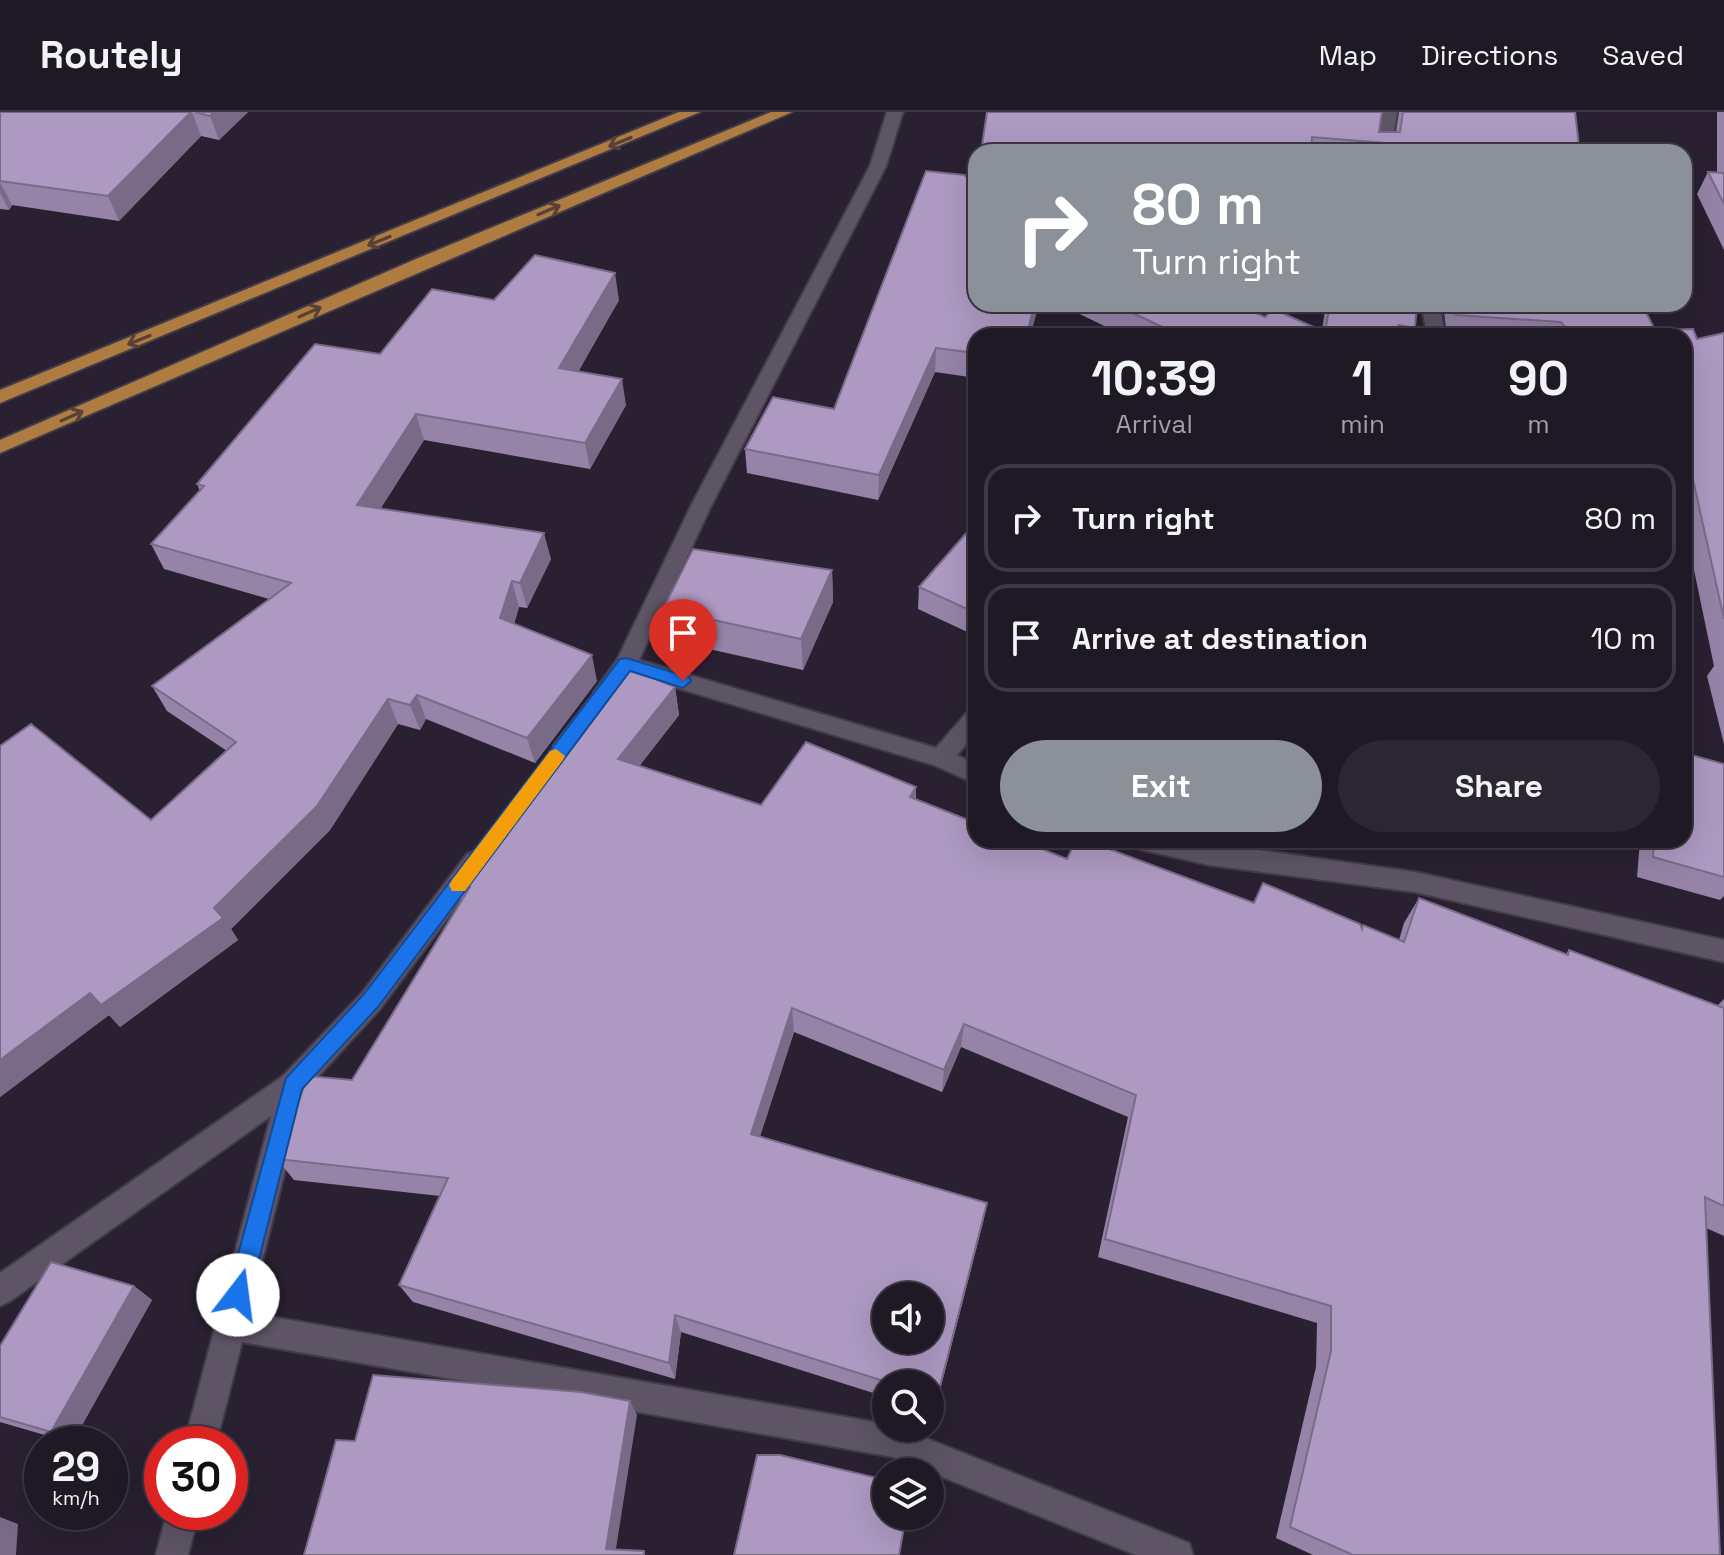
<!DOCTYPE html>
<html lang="en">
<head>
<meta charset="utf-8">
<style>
  :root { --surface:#1f1825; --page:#2c2532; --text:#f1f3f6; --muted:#a1a0a7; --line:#3c3742; --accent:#8c9099 }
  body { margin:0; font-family:"Space Grotesk",sans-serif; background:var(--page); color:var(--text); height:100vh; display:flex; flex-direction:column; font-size:30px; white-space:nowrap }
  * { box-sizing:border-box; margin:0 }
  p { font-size:26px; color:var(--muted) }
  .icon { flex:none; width:44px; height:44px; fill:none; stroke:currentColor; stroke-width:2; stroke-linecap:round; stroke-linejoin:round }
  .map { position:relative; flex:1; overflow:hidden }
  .sheet { position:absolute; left:968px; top:216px; width:724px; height:520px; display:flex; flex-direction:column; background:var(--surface); border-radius:24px; box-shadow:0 8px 32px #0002,0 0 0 2px var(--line) }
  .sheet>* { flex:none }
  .top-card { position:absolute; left:968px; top:32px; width:724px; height:168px; border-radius:24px; box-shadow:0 8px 32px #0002,0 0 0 2px var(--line); background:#8c9099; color:#fff; overflow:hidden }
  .controls { position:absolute; left:872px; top:1170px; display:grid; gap:16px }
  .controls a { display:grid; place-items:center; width:72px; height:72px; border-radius:50%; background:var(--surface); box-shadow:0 8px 32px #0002,0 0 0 2px var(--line); font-size:40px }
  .speed { position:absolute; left:24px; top:1314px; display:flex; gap:16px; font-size:40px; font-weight:700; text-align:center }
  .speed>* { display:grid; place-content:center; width:104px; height:104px; border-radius:50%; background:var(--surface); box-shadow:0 8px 32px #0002,0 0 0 2px var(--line); line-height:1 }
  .speed small { font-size:20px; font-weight:400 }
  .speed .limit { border:12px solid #d22; background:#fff; color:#111 }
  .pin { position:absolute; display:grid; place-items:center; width:68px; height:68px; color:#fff; margin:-82px -34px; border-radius:50% 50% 50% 0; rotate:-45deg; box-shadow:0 0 8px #0007 }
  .pin .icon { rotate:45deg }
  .me { position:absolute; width:88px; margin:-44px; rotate:15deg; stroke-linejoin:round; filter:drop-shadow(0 0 6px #0008) }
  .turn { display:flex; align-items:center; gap:28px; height:168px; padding:0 32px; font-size:36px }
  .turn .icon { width:104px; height:104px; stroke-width:2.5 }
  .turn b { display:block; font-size:56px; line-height:68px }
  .eta { display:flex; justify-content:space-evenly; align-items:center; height:136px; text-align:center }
  .eta b { font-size:48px; font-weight:600; line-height:56px }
  .action { display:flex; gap:16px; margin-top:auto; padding:16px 32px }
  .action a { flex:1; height:92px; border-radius:48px; background:var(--accent); color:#fff; font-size:32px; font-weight:600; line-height:92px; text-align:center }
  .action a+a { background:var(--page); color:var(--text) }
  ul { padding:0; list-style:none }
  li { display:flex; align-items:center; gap:24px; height:108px; margin:0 16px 12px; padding:0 16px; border:4px solid var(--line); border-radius:24px }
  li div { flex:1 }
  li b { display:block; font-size:30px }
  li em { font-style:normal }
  header { display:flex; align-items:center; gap:48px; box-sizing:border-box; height:112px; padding:0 40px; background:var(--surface); border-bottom:2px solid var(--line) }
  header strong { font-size:38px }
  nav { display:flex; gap:44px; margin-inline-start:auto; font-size:28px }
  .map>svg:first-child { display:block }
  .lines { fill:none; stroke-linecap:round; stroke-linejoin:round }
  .minor-casing { stroke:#423b49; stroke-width:4 }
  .major-casing { stroke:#423b49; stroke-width:4 }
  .minor { fill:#5d5466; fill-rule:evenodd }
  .major { fill:#ae7c41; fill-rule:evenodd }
  .wall { fill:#9584a7 }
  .shaded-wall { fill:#796b88 }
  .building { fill:#ad99c2; stroke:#796b88; stroke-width:2; fill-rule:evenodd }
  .oneway { stroke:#584037 }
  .route { fill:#1a73e8; stroke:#114b97; stroke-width:2 }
  .slow { fill:#f59e0b }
</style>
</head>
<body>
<header>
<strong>Routely</strong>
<nav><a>Map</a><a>Directions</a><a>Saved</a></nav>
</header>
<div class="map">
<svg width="1724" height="1443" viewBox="0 0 1724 1443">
  <rect width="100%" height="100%" fill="#292031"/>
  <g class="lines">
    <defs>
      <path id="minor" d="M887,0H903L886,54L711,394L639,548L936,636L968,599L976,596V621L957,643L976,653V672L934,653L631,562C622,574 615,591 597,586L594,580L617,548L691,394L870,54Z
        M1381,0H1397L1391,40H1375Z
        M1417,192H1435L1441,201L1445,224H1427L1423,201Z
        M1131,728H1186L1415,760L1724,828V850L1415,780L1209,753L1143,738L1134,735Z
        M476,739L485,742L488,749L485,756L380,897L305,979L249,1201L886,1312V1316H900L1189,1431L1193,1443H1136L893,1345L242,1230L216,1332H184L271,1004L10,1189L0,1194V1161L283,964L362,881L467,742Z
        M167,1400H199L188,1443H156Z"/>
      <path id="major" d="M679,0H700L0,291V278Z
        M771,0H792L0,341V328L416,147Z"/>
    </defs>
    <!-- minor casing -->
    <use href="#minor" class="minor-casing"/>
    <!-- major casing -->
    <use href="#major" class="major-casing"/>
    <!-- minor -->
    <use href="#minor" class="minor"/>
    <!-- major -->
    <use href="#major" class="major"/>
  </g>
  <!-- wall -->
  <path class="wall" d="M0,0H248L219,28L201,24L119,109L12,93L9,98L0,97Z
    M1399,0H1575L1579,34L1601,40H981L1379,20H1396Z
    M1717,0H1724V138L1697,82L1708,60H1717Z
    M494,188H619L578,260L626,293L590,357L424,328L381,396L551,447L527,496L519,495L514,512L597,569L535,651L426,607L420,618L398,612L330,718L231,817L238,828L120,915L109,903L0,985V634L151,708L227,639L167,599L152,574L269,487L164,457L151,432L200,379L197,372L380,242Z
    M976,192H1039L1030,224H976V266L935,260L878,388L747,361L745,337L834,297Z
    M1059,192H1237L1265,205L1322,218L1326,192H1417L1415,216L1412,224H1125Z
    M1439,192H1642L1655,218L1693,217L1697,227L1724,221V632L1707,564L1714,554L1684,410V224H1447L1444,200Z
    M976,361V385L974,384Z
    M976,410V524L918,497L919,475Z
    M832,458L833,490L803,558L668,528L663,497Z
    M675,575L679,603L639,654L761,693L916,675V687L1067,747L1361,816L1399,828L1404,811L1419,786L1566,842L1569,838L1717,894L1724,887V1124L1706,1116L1720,1443H1313L1276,1426L1316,1255L1317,1211L1098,1145L1128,1005L961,935L942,980L794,920L760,1024L987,1091L983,1110L934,1301L930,1300V1272H886V1285L681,1220L675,1267L413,1190L399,1173L440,1084L294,1068L277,1047L352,968L461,788L452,766L554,638L553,634Z
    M1724,652V784L1720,788L1637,765L1640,728H1684Z
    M134,1174L152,1188L72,1331L0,1310V1234Z"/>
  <!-- shaded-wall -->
  <path class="shaded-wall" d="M191,0H192L201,24L119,109L108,84Z
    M213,0H248L219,28L210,4Z
    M0,70L12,93L9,98L0,81Z
    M615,161L619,188L564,283L559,256Z
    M1035,192H1039L1030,224H1026Z
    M1399,213L1396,224H1388Z
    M936,236L935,260L878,388L879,363Z
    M622,267L626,293L590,357L585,331Z
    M416,302L424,328L366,419L357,393Z
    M544,421L551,447L527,496L520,471Z
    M832,458L833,490L803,558L801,527Z
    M512,469L519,495L508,532L500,506Z
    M592,543L597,569L535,651L527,626Z
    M675,575L679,603L624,674L618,647Z
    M417,583L426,607L420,618L410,593Z
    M388,587L398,612L330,718L231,817L238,828L120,915L109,903L0,985V948L90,881L214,796Z
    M916,675L915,701L910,685Z
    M792,896L794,920L754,1043L751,1022Z
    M964,912L961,935L942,980L944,958Z
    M987,1091L983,1110L934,1301L937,1286Z
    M134,1174L152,1188L72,1331L51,1320Z
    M675,1203L681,1220L675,1267L669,1251Z
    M630,1289L637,1303L615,1443L606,1437Z
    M0,1405L18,1412L16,1443H0Z"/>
  <!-- building -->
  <path class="building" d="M0,0H191L108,84L0,69Z
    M195,0H213L210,4Z
    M987,0H1382L1379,20H1400L1403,0H1575L1579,34L1600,36L1601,40H1409L1408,33L1312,25L1311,40H981Z
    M926,59L964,63L976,69V192H1035L1026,224H976V241L936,236L879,363L745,337L773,285L834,297Z
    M1708,60L1724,61V92Z
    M535,143L615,161L559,256L622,267L585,331L416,302L357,393L544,421L520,471L512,469L500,506L592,543L527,626L417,583L410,593L388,587L317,694L214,796L223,806L101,893L90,881L0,948V634L31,612L151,708L236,630L152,574L291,471L151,432L204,374L197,372L315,232L380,242L432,177L494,188Z
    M1114,192H1237L1265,205L1273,197L1325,220L1330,192H1417L1415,216L1399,213L1388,224H1181Z
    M1454,192H1642L1655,218L1693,217L1697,227L1724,221V507L1684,327V224H1573L1561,210L1456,203Z
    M976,410V501L919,475Z
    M693,437L832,458L801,527L663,497Z
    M617,551L675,575L618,647L761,693L806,630L916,675L910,685L976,711V728H1019L1067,747L1076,728H1085L1254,791L1263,771L1360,812L1362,817L1363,813L1404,830L1419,786L1568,843L1569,838L1724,896V1094L1705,1085L1720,1443H1353L1290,1415L1331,1239V1194L1105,1127L1136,983L964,912L944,958L792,896L751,1022L987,1091L937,1286L930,1284V1272H893L675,1203L669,1251L399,1173L448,1066L277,1047L308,964L352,968L470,775L452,766L557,636L553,634ZM886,1184H930V1228H886Z
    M1684,641L1724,652V765L1653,745L1654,728H1684Z
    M51,1150L134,1174L51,1320L0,1305V1234Z
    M373,1263L581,1280L630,1289L606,1437L644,1439V1443H304L336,1328L355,1329Z
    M757,1343H780L886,1368V1404H906L899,1443H734Z"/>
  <!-- one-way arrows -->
  <defs><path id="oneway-shaft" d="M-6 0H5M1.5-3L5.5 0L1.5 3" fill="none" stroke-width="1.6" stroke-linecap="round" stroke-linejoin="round" transform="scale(2)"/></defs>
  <g class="oneway">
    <use href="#oneway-shaft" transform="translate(620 30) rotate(158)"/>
    <use href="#oneway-shaft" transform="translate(549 98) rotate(-23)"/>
    <use href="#oneway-shaft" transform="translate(379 129) rotate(158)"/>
    <use href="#oneway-shaft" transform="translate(310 200) rotate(-24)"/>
    <use href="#oneway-shaft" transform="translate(139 228) rotate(158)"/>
    <use href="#oneway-shaft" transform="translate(72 304) rotate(-24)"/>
  </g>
  <!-- route -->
  <path class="route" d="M626,546L689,565L691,569L683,576L630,559L378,895L302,977L250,1183L246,1191L238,1194L230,1191L227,1183L286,966L364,882L620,547Z"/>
  <!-- slow -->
  <path class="slow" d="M556,637L565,644L563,648L465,779H452L449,773L452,768L550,639Z"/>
</svg>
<div class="controls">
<a><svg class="icon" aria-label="sound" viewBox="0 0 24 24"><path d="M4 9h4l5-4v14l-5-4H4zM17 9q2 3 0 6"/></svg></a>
<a><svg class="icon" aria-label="search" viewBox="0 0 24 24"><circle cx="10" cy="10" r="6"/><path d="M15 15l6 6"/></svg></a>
<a><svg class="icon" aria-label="layers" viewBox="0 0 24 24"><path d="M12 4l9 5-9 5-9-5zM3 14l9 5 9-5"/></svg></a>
</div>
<div class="speed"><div>29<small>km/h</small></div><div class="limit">30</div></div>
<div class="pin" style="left:683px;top:569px;background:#d93025"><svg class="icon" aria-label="arrive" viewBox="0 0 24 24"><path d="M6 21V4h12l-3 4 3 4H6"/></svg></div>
<svg class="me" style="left:238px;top:1183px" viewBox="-20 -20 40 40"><circle r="19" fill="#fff"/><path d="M0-13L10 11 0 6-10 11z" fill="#1a73e8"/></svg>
<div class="top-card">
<div class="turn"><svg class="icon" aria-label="right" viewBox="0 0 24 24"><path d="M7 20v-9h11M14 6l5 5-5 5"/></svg><div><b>80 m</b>Turn right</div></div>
</div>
<section class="sheet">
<div class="eta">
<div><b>10:39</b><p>Arrival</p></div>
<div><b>1</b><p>min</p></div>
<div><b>90</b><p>m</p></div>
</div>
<ul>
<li><svg class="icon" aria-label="right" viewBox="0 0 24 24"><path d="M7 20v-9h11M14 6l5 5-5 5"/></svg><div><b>Turn right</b></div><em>80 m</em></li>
<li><svg class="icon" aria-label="arrive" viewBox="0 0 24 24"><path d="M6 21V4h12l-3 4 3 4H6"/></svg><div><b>Arrive at destination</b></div><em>10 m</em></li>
</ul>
<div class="action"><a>Exit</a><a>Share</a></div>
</section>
</div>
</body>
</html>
